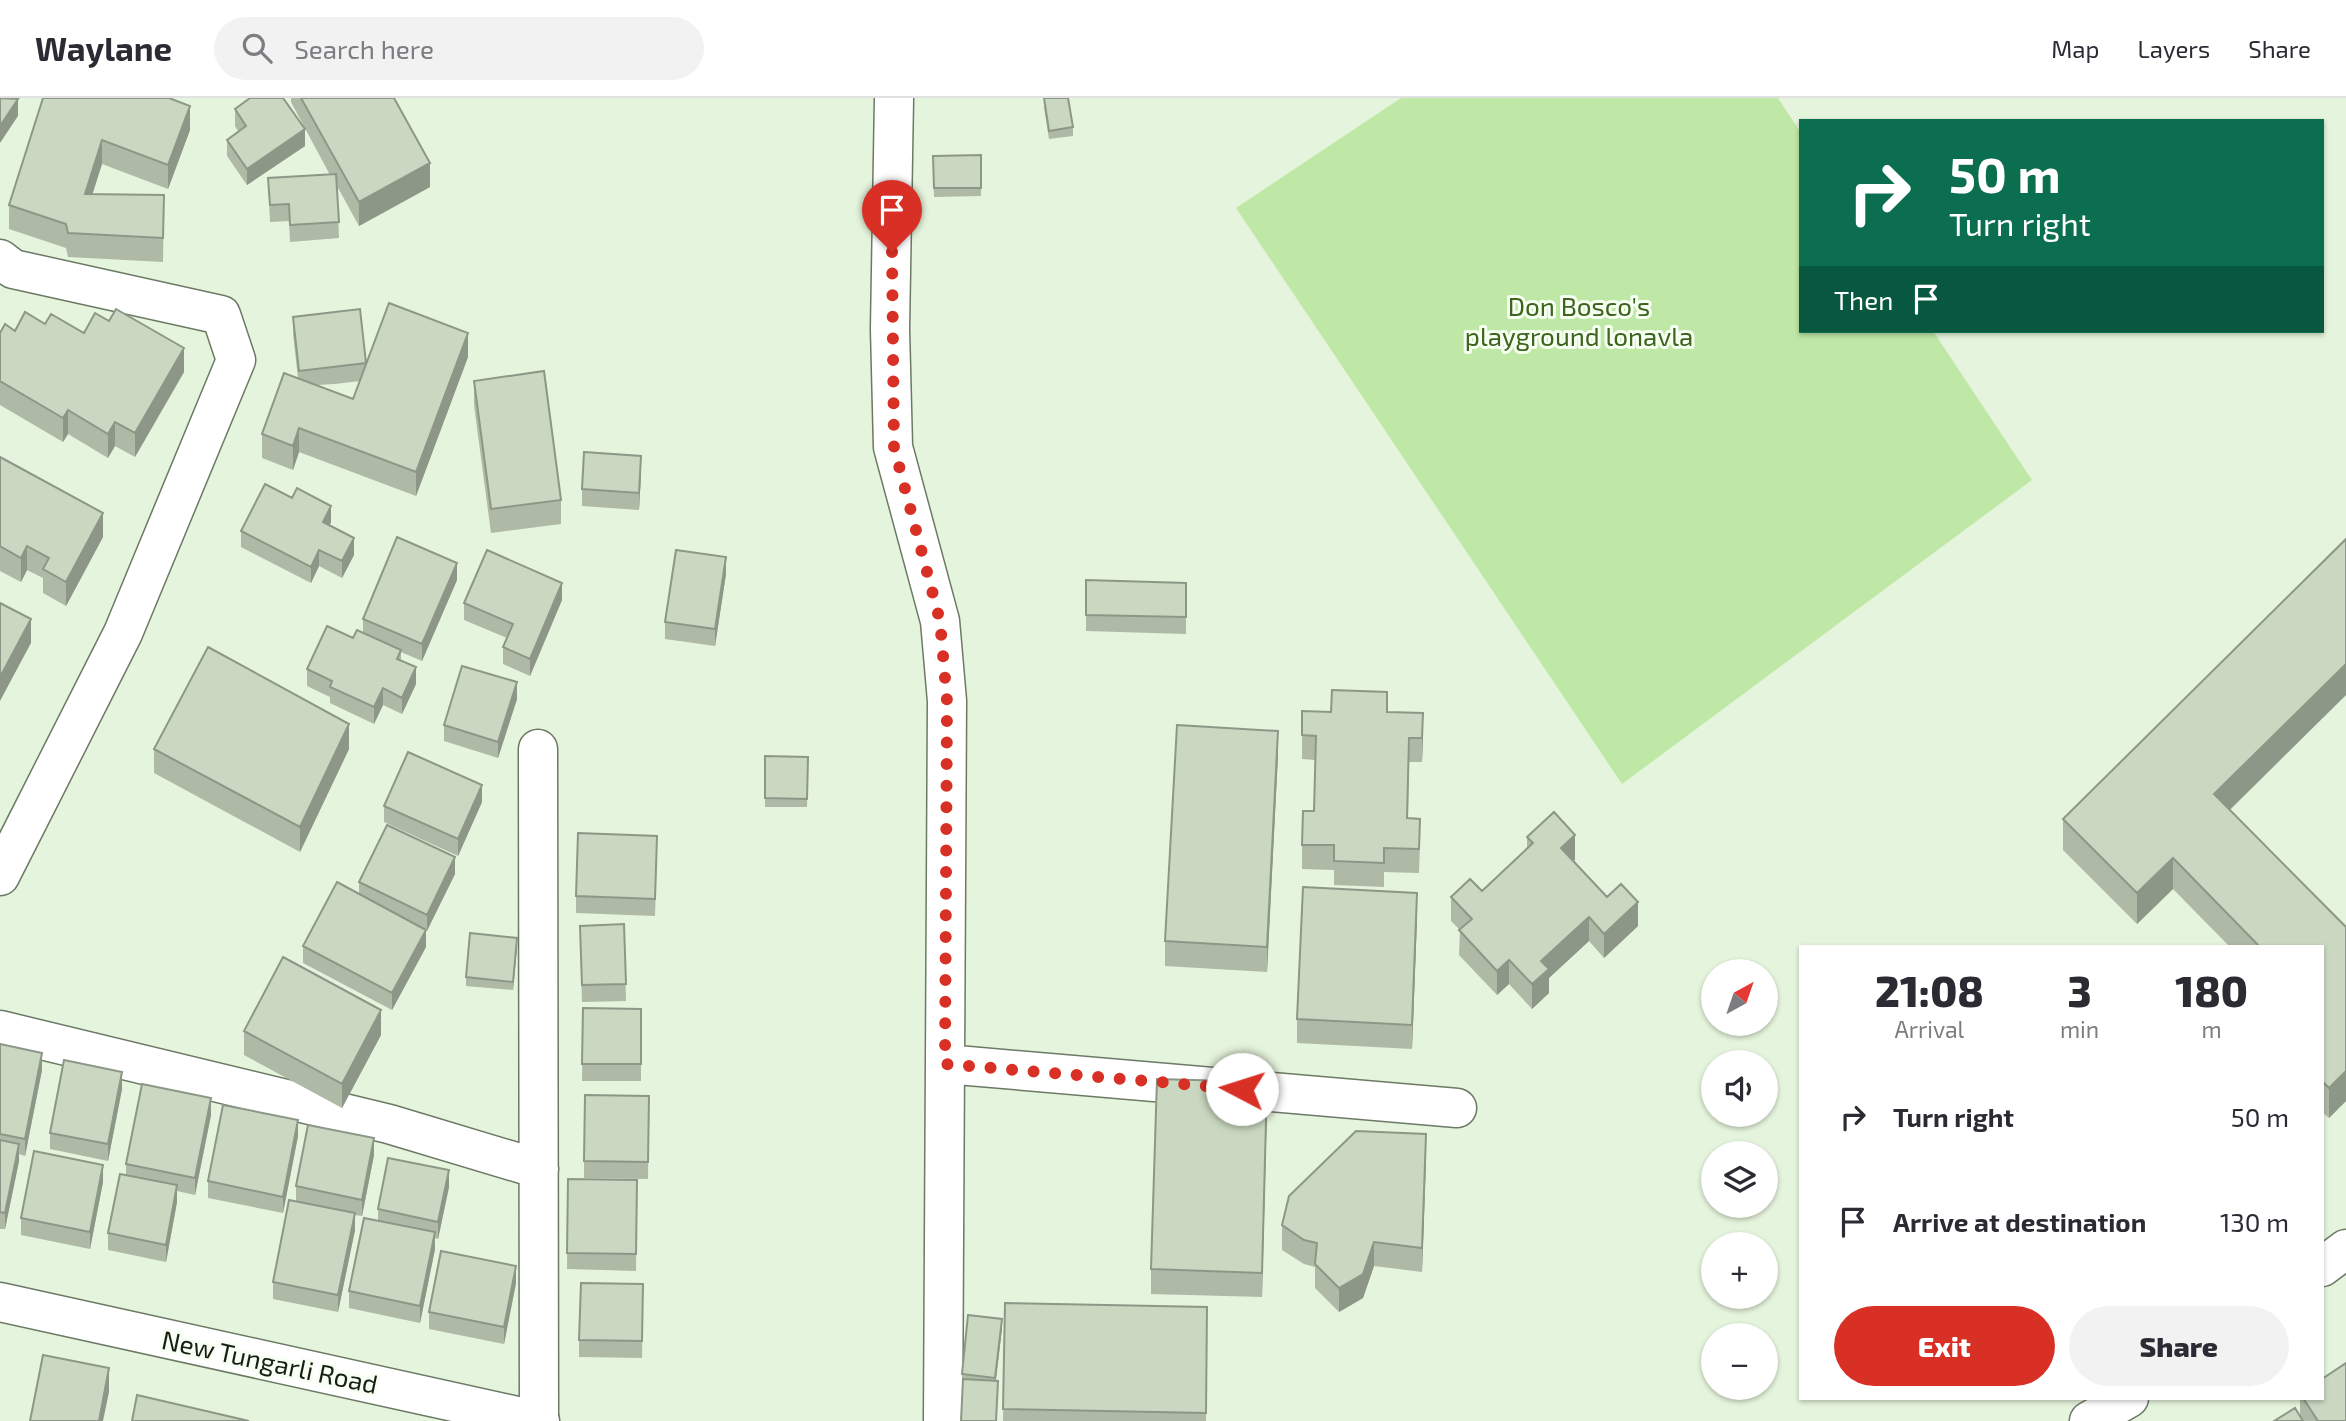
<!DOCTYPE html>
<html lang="en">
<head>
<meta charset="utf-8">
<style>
  :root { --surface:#fff; --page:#f2f2f3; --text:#2b2b33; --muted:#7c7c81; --line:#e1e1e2; --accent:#d93025 }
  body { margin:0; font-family:"Exo 2",sans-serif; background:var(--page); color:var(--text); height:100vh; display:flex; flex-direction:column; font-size:26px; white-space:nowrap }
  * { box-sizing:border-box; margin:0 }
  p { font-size:23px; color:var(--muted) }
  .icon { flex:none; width:38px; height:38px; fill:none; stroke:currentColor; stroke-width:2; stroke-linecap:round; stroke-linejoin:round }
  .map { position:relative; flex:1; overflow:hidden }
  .sheet { position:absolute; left:1799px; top:847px; width:525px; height:455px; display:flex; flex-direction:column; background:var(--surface); border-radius:0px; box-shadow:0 2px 5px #0004 }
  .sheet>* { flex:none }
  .top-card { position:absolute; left:1799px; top:21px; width:525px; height:214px; border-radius:0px; box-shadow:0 2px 5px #0004; background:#0b6e4f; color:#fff; overflow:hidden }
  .needle { width:46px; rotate:40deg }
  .controls { position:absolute; left:1701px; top:861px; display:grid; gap:14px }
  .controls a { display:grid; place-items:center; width:77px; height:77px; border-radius:50%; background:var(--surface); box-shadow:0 2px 5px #0004; font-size:35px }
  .pin { position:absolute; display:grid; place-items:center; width:60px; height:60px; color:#fff; margin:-72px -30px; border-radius:50% 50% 50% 0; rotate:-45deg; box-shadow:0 0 7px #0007 }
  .pin .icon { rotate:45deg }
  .me { position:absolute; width:77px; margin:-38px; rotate:275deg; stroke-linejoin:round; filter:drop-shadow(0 0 5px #0008) }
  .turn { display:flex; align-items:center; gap:24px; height:147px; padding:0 35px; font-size:32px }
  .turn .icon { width:91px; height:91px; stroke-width:2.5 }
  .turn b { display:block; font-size:49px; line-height:60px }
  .then { display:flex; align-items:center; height:66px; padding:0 35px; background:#0003; gap:14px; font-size:26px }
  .eta { display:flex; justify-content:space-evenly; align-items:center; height:119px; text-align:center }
  .eta b { font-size:42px; font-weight:800; line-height:49px }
  .cta { display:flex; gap:14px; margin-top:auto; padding:14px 35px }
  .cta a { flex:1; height:80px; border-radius:42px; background:var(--accent); color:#fff; font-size:28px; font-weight:800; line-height:80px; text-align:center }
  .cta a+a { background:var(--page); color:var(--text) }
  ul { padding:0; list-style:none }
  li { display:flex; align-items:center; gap:21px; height:105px; padding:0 35px }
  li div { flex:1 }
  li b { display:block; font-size:26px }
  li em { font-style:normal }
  header { display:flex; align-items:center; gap:42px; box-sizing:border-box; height:98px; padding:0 35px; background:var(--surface); border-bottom:2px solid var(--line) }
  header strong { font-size:33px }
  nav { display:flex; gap:38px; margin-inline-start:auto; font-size:24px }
  .search { width:490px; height:63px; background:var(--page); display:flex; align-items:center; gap:18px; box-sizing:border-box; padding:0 24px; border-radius:38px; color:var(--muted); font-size:26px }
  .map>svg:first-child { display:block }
  .green { fill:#bfe8a6 }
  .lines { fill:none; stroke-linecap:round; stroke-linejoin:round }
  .minor-casing { stroke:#6c7965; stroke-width:41 }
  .tertiary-casing { stroke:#6c7965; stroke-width:41 }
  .minor { stroke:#fff; stroke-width:38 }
  .tertiary { stroke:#fff; stroke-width:38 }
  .wall { fill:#aebaa6; fill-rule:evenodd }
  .shaded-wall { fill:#8d9787 }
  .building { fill:#cad8c1; stroke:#8d9787; stroke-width:2 }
  .route { stroke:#d93025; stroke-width:12; stroke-dasharray:0 21.6 }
  .labels { text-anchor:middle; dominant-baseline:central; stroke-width:6; stroke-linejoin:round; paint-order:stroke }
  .park-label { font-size:26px; fill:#3c641d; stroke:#f6fff1 }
  .street-label { font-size:26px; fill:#181e15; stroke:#f6fff1 }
</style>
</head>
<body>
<header>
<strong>Waylane</strong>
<div class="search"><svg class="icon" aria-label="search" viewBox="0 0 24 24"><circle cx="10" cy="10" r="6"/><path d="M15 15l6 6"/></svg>Search here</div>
<nav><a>Map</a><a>Layers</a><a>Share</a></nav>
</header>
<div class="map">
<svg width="2346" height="1323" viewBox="0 0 2346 1323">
  <rect width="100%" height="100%" fill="#e5f4dc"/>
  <!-- green -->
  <path class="green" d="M1401,0H1778L1801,35V233H1933L2032,382L1622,686L1236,110Z"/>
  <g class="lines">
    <defs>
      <path id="minor" d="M894,0L890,231L893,349L940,523L947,603L943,1323
        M0,161L13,171L221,217L236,262L123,535L0,778
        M538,651L539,1323
        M0,932L389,1026L539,1071
        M945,966L1457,1010
        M2322,1169L2346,1151
        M2089,1323L2129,1300"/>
      <path id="tertiary" d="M0,1204L540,1323"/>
    </defs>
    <!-- minor casing -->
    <use href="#minor" class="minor-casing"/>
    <!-- tertiary casing -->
    <use href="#tertiary" class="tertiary-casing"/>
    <!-- minor -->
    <use href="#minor" class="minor"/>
    <!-- tertiary -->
    <use href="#tertiary" class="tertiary"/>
  </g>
  <!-- wall -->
  <path class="wall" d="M43,0L190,32L168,91L102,66L92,96L164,97L163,164L68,159L66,150L9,131V107Z
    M291,0H394L430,89L359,128L337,88L339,140L290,144L289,123L270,124L268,80L330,77L291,4Z
    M1044,0L1073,29V38L1049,41L1044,9Z
    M235,11L305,48L247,87L227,58V42L238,33L235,28Z
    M981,57V98L934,99L933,58Z
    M360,211L366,267L468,259L416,398L299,354L293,372L262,360V336L298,280L293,236V219ZM360,283L353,301L318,287L335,286Z
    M45,226L84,235L184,274L135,359L115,348L108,360L68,336L63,344L0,307V235Z
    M474,283L561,402V426L491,435L474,307Z
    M0,359L103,439L66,508L43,495V480L27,472L21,484L0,473Z
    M641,375L639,412L582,408V391Z
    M331,424L330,427L354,457L342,480L319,468L311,485L241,449V433Z
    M2346,441V597L2230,712L2346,829V1003L2329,1020L2322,1014V849H2230L2173,791L2137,826L2063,752V721Z
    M726,476L715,548L665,541V524Z
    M457,482L422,563L401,554V563L416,586L402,616L383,607L374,626L330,605V599L307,588V571L363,534V521Z
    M1186,485V536L1086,533V517Z
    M562,502L530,578L503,566V549L507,540L464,522V505Z
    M517,601L498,660L444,643V627Z
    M1302,613L1387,614L1423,639L1422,664H1409L1408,720L1420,745L1419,775L1384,774V789L1334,787V772L1302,771V747L1314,713L1315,662L1302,661Z
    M154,651H349L300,754L154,675Z
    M1278,657L1267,874L1165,868V843Z
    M765,658L808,659L807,709H765Z
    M482,704L458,758L384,724V708Z
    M1527,739L1575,762L1574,763L1607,799L1638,828L1604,860L1589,843L1549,880V895L1532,911L1509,886L1497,897L1459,857L1460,832L1451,823V799L1482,793L1527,751Z
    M657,755L655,818L576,815V798Z
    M455,776L426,833V849L392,912L303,865V848L359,796V784Z
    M1417,819L1412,951L1297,945V921Z
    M624,826L626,903L582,904L580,845Z
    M517,849L513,892L466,888V879Z
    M583,910L641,911V983H582Z
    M244,933L381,937L342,1010L244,957Z
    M0,946L42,972L25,1058L19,1056V1063L5,1131H0Z
    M122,991L108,1063L50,1051V1035Z
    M649,998L648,1081L584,1080V1063Z
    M1267,1008L1262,1199L1151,1196V1171Z
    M211,1017L195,1097L177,1093V1104L166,1164L108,1152V1135L126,1077V1066Z
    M298,1038L283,1115L208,1100V1083Z
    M374,1057L362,1118L355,1117V1132L338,1214L273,1201V1184L296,1103V1088Z
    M1426,1060L1422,1174L1374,1168L1363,1200L1339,1214L1315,1190V1169L1304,1166L1282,1152V1127Z
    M568,1081L637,1082L636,1173L567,1171Z
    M103,1084L90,1151L21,1137V1120Z
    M449,1089L438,1141L435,1140V1151L420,1225L349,1210V1193L378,1123V1111Z
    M516,1185L504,1246L429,1231V1214Z
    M643,1186L642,1260L579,1259V1242Z
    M1005,1205L1207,1209L1206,1323H1003Z
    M1002,1230L996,1283L962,1284V1276Z
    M2300,1300H2322L2346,1323H2274L2300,1318Z"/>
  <!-- shaded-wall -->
  <path class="shaded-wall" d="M18,1V18L0,45V28Z
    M190,8V32L168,91V67Z
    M305,31V48L247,87V71Z
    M102,42V66L85,120V96Z
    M430,65V89L359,128V104Z
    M468,235V259L416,398V374Z
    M184,250V274L135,359V335Z
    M68,312V336L63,344V320Z
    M115,324V348L108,360V336Z
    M299,330V354L293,372V348Z
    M641,358V375L639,412V395Z
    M331,408V424L323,441V424Z
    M103,415V439L66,508V484Z
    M354,440V457L342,480V463Z
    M27,448V472L21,484V460Z
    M319,452V468L311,485V469Z
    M726,459V476L715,548V531Z
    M457,465V482L422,563V546Z
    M562,485V502L530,578V561Z
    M31,521V545L0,603V579Z
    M2346,566V597L2214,727V696Z
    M416,569V586L402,616V600Z
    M517,584V601L498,660V644Z
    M383,590V607L374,626V609Z
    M1423,615V639L1422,664V640Z
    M349,626V651L300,754V729Z
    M1278,633V657L1267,874V849Z
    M482,687V704L458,758V741Z
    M1575,737V762L1561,774V750Z
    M455,759V776L427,833V817Z
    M2173,760V791L2137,826V795Z
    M1417,795V819L1412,951V927Z
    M1638,804V828L1604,860V836Z
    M1589,819V843L1549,880V895L1532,911V886L1541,863Z
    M426,832V849L392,912V895Z
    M517,840V849L513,892V884Z
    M1509,862V886L1497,897V873Z
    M381,912V937L342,1010V986Z
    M42,955V972L25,1058V1041Z
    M2346,973V1003L2329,1020V990Z
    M122,974V991L108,1063V1046Z
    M1267,984V1008L1262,1199V1175Z
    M211,1000V1017L195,1097V1080Z
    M298,1022V1038L283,1115V1099Z
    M1426,1036V1060L1422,1174V1150Z
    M374,1040V1057L362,1118V1102Z
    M19,1046V1063L5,1131V1115Z
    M103,1067V1084L90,1151V1134Z
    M449,1072V1089L438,1141V1124Z
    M177,1087V1104L166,1164V1147Z
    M355,1115V1132L338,1214V1197Z
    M435,1134V1151L420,1225V1208Z
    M1374,1144V1168L1363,1200L1339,1214V1190Z
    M516,1168V1185L504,1246V1229Z
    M1002,1221V1230L995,1288V1280Z
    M109,1270V1294L103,1323H99Z"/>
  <!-- building -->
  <path class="building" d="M0,0L18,1L0,28Z
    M43,0H169L190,8L168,67L102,42L85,96L164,97L163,140L68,135L66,126L9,107Z
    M250,0H283L305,31L247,71L227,42L246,28L235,11Z
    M301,0H394L430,65L359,104Z
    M1044,0H1068L1073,29L1049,33Z
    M981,57V90H934L933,58Z
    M336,76L339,124L290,127L289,106L270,107L268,80Z
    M389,205L468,235L416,374L299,330L293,348L262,336L284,275L353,301Z
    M116,211L184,250L135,335L115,324L108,336L68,312L63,320L0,283V235L5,226L15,233L25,214L45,226L51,216L84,235L95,215L109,223Z
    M360,211L366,265L299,273L293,219Z
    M544,273L561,402L491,411L474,283Z
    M584,354L641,358L639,395L582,391Z
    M0,359L103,415L66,484L43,471L49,460L27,448L21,460L0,448Z
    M265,386L292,400L297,390L331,408L323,424L354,440L342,463L319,452L311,469L241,433Z
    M397,439L457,465L422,546L363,521Z
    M2346,441V566L2214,696L2346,829V973L2329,990L2322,983V849H2260L2173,760L2137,795L2063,721Z
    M487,452L562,485L530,561L503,549L513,526L464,505Z
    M676,452L726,459L715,531L665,524Z
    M1086,482L1186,485V519L1086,517Z
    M0,505L31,521L0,579Z
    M327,528L353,540L357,532L401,552L397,561L416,569L402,600L383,590L374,609L330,589L332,583L307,571Z
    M208,549L349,626L300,729L154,651Z
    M462,568L517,584L498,644L444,627Z
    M1332,592L1387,594V614L1423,615L1422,640H1409L1407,720L1420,721L1419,751L1384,750V765L1334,763V747H1302L1303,713H1314L1316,638L1302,637V613L1331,614Z
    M1177,627L1278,633L1267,849L1165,843Z
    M408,654L482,687L458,741L384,708Z
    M765,658L808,659L807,701L765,700Z
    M1554,714L1575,737L1561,750L1607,799L1621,786L1638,804L1604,836L1589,819L1541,863L1549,871L1532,886L1509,862L1497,873L1459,832L1472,821L1451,799L1470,781L1482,793L1533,745L1527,739Z
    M387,727L455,759L427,817L359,784Z
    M578,735L657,738L655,801L576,798Z
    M337,784L426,832L392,895L303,848Z
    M1303,789L1417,795L1412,927L1297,921Z
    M624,826L626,886L582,887L580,828Z
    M470,835L517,840L513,884L466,879Z
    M283,859L381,912L342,986L244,933Z
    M583,910L641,911V966H582Z
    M0,946L42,955L25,1041L0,1036Z
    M64,962L122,974L108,1046L50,1035Z
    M1157,981L1267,984L1262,1175L1151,1171Z
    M142,986L211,1000L195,1080L126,1066Z
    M585,997L649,998L648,1064L584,1063Z
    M223,1007L298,1022L283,1099L208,1083Z
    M308,1027L374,1040L362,1102L296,1088Z
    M1356,1033L1426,1036L1422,1150L1374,1144L1363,1176L1339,1190L1315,1166L1317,1145L1304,1142L1282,1127L1289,1098Z
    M0,1042L19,1046L5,1115L0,1114Z
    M34,1053L103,1067L90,1134L21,1120Z
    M388,1060L449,1072L438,1124L378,1111Z
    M120,1076L177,1087L166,1147L108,1135Z
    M568,1081L637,1082L636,1156L567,1155Z
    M289,1102L355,1115L338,1197L273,1184Z
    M364,1120L435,1134L420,1208L349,1193Z
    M441,1153L516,1168L504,1229L429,1214Z
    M581,1185L643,1186L642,1243L579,1242Z
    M1005,1205L1207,1209L1206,1315L1003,1311Z
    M968,1217L1002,1221L995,1280L962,1276Z
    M43,1257L109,1270L99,1323H30Z
    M2346,1265V1323H2318L2303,1300H2322V1281Z
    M963,1281L998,1283L996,1323H961Z
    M137,1297L249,1323H132Z
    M2295,1310L2303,1323H2274Z"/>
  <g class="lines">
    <!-- route -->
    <path class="route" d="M892,154L894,349L940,523L947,603L945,966L1242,991"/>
  </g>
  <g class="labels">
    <!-- park labels -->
    <g class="park-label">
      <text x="1579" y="207">Don Bosco's<tspan x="1579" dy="30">playground lonavla</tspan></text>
    </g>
    <!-- street labels -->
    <g class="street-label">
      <text transform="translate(270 1263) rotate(12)">New Tungarli Road</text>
    </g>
  </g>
</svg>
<div class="controls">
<a><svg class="needle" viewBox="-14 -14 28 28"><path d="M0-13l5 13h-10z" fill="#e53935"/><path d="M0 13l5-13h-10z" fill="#7c7c81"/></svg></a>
<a><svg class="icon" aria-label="sound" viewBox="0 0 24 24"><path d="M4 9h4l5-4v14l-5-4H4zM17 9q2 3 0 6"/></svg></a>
<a><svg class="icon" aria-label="layers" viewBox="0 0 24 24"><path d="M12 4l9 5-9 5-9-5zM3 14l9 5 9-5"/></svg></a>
<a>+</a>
<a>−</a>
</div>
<div class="pin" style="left:892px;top:154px;background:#d93025"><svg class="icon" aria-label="arrive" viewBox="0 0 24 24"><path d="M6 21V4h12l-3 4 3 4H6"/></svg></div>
<svg class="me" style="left:1242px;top:991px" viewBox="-20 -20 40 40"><circle r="19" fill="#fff"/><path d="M0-13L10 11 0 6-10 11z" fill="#d93025"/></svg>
<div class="top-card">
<div class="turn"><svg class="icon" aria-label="right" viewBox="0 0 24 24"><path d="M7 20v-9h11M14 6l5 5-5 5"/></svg><div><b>50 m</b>Turn right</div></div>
<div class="then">Then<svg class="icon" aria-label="arrive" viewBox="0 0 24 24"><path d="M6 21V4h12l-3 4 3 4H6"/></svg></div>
</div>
<section class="sheet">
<div class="eta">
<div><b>21:08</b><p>Arrival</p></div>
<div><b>3</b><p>min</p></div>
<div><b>180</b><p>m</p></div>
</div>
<ul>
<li><svg class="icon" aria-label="right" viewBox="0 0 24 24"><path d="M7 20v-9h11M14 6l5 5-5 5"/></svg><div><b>Turn right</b></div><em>50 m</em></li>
<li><svg class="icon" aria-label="arrive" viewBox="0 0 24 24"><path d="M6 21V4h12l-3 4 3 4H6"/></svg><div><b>Arrive at destination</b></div><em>130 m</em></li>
</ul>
<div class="cta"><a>Exit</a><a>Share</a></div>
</section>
</div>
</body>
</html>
